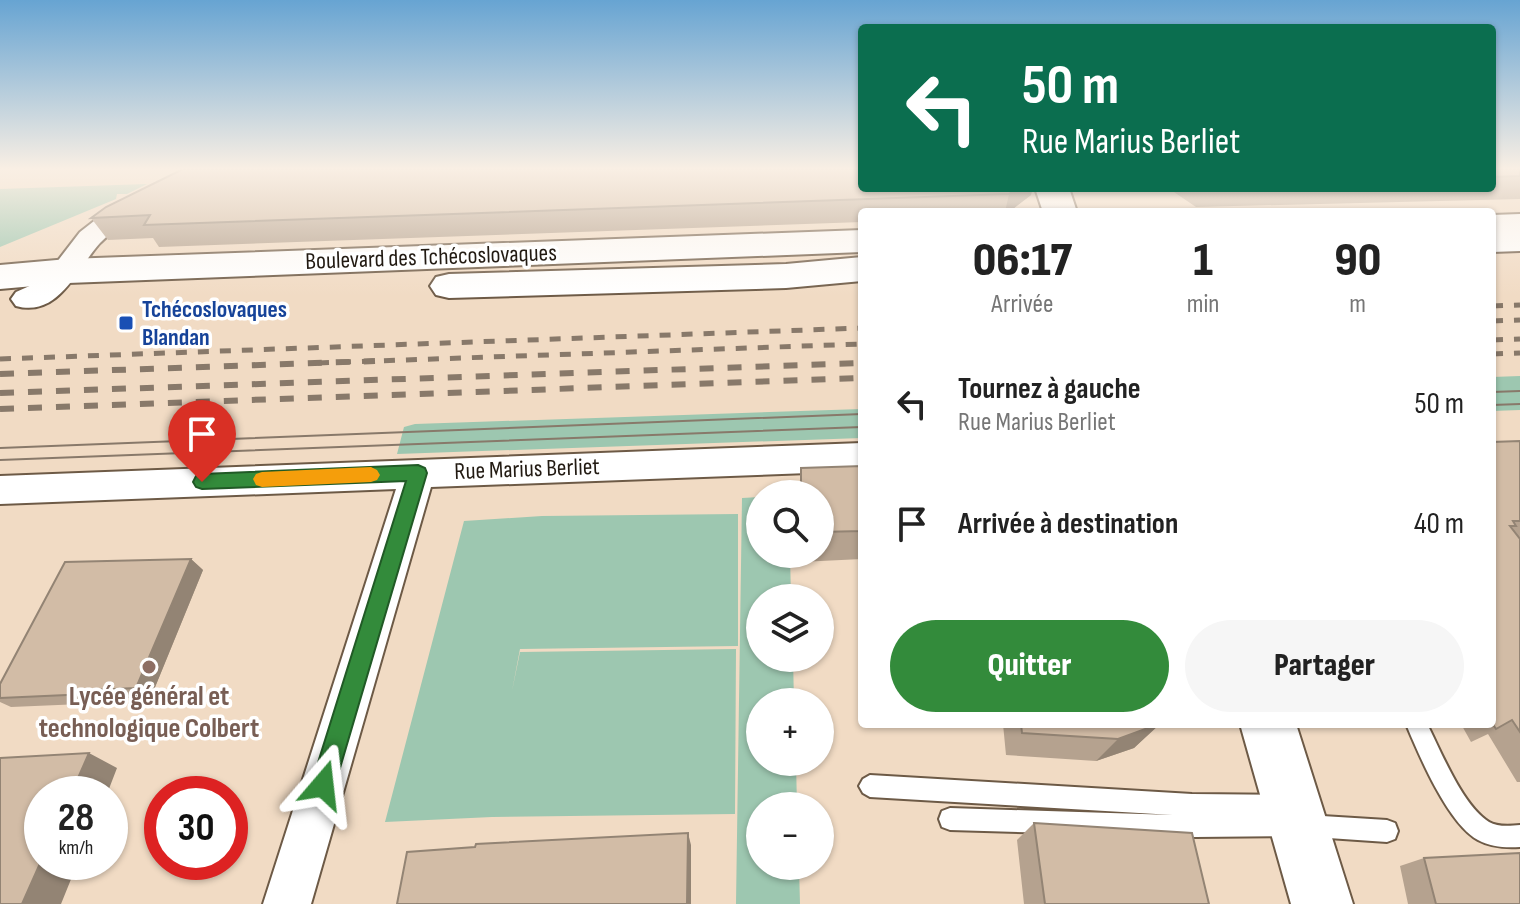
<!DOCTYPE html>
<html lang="fr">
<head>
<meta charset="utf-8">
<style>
  :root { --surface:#fff; --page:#f6f6f6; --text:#222; --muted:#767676; --accent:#338b3b }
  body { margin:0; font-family:"Sofia Sans Condensed",sans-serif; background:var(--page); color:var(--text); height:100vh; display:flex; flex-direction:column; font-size:30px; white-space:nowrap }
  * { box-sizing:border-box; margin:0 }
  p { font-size:26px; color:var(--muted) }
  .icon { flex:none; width:44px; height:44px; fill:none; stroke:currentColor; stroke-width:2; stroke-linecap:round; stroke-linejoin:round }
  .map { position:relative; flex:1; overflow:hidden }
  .panel { position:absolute; left:858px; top:208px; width:638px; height:520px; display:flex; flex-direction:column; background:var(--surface); border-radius:8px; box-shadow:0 2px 6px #0004 }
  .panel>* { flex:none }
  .hud { position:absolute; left:858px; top:24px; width:638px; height:168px; border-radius:8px; box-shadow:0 2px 6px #0004; background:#0b6e4f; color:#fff; overflow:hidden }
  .tools { position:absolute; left:746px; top:480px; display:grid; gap:16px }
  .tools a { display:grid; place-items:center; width:88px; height:88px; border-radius:50%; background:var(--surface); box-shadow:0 2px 6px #0004; font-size:40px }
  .speed { position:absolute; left:24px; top:776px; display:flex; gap:16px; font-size:40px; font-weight:700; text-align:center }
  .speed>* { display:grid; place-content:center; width:104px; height:104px; border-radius:50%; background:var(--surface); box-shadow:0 2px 6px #0004; line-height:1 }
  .speed small { font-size:20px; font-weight:400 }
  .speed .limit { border:12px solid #d22; background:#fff; color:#111 }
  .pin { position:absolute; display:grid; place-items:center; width:68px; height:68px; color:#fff; margin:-82px -34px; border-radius:50% 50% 50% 0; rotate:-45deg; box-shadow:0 0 8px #0007 }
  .pin .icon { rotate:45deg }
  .me { position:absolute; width:88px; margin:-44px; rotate:17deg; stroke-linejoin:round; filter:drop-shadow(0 0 6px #0008) }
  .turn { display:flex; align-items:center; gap:28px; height:168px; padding:0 32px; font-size:36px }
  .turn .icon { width:104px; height:104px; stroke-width:2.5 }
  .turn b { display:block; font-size:56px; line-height:68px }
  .eta { display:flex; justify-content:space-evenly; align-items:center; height:136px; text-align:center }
  .eta b { font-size:48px; font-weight:800; line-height:56px }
  .button { display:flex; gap:16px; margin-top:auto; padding:16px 32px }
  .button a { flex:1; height:92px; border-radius:48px; background:var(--accent); color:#fff; font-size:32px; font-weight:800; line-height:92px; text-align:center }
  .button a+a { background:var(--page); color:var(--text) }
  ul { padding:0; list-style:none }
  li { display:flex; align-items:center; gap:24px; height:120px; padding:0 32px }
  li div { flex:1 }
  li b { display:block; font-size:30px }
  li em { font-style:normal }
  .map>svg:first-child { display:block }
  .green { fill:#9dc7b0 }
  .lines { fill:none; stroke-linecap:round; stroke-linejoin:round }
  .lane-casing { stroke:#6d5a46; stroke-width:4 }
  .street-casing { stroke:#6d5a46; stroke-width:4 }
  .secondary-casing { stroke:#6d5a46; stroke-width:4 }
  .primary-casing { stroke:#6d5a46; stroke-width:4 }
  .lane { fill:#fff; fill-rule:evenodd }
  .street { fill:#fff; fill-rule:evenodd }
  .secondary { fill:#fff; fill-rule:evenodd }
  .primary { fill:#fff; fill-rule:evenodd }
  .tram { stroke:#88796a; stroke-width:2 }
  .rail-far1 { stroke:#88796a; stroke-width:5; stroke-dasharray:11 11; stroke-linecap:butt }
  .rail { stroke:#88796a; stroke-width:6; stroke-dasharray:14 14; stroke-linecap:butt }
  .wall { fill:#b5a28f }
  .shaded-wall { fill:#938474 }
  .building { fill:#d2bca6; stroke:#938474; stroke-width:2 }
  .route { fill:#338b3b; stroke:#215a26; stroke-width:2 }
  .slow { fill:#f59e0b }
  .transit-dot { fill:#1a4fb4; stroke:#fff; stroke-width:3 }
  .education-dot { fill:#8d6e63; stroke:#fff; stroke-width:3 }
  .labels { text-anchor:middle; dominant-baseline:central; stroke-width:7; stroke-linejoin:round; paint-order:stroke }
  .street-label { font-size:24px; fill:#221a12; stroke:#fff }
  .transit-label { font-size:24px; font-weight:bold; fill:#164399; stroke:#fff; text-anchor:start }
  .near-education-label { font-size:28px; font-weight:bold; fill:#785e54; stroke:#fff }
</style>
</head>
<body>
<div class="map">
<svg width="1520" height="904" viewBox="0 0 1520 904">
  <rect width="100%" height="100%" fill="#f1dbc4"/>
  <!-- green -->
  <path class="green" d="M147,184L127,194H117L116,199L0,247V189Z
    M1520,376V410L1492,411V377Z
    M862,409V438L397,454L404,427L415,424Z
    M760,497V554H790L791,598H760V658H793L794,702H760V762H796L797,806H760V866H799L800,904H736L742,498Z
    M738,514V646L520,649L512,691L520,652L736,649L735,814L492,817L385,822L464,521L542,516Z"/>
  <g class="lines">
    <defs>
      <path id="lane" d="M1406,724H1427C1441,751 1462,805 1489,822C1497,827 1510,826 1520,825V847C1505,848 1491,847 1478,840C1448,824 1419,755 1406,724Z
        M870,775L1192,794L1284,795L1292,798L1295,806L1290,814L1387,820L1395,823L1398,831L1395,839L1387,842L1299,836L1195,837L950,830L942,827L939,819L942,811L950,808L1173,815L870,797L863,793L859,786L863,779Z"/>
      <path id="street" d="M192,169H223L220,174C181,195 131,212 100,243C77,268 59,318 16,306L11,299L16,292L43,280L80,232L103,214Z
        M1520,214V230L1492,231V215Z
        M862,443V471L431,487L311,904H263L396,489L0,504V476Z"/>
      <path id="secondary" d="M1035,188H1069L1077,212H1043Z
        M1240,724H1296L1353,904H1291Z"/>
      <path id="primary" d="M1520,229V251L1492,252V230Z
        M862,230V252L68,283L0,289V265L68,259Z
        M862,257V281L786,288L449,298L436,295L430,286L436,277L449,274L786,264Z"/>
    </defs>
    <!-- lane casing -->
    <use href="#lane" class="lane-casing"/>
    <!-- street casing -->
    <use href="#street" class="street-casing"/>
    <!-- secondary casing -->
    <use href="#secondary" class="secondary-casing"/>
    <!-- primary casing -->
    <use href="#primary" class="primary-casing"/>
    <!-- lane -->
    <use href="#lane" class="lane"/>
    <!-- street -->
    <use href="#street" class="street"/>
    <!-- secondary -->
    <use href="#secondary" class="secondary"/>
    <!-- primary -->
    <use href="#primary" class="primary"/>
    <!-- tram -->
    <path class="tram" d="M1492,392L1520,391
      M1492,405L1520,404
      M0,448L862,414
      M0,460L862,427"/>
    <!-- rail-far1 -->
    <path class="rail-far1" d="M1492,306L1520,305
      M1492,321L1520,320
      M1492,340L1520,339
      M1492,354L1520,353
      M0,359L862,328
      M318,363L862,344"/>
    <!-- rail -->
    <path class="rail" d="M0,374L375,361
      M0,393L862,363
      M0,409L862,378"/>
  </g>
  <!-- wall -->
  <path class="wall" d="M183,169L1031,195L1009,212H862V222L159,247L153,238L108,240L91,218Z
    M1492,169H1520V199L1196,207L1168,188H1492Z
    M1520,441V537H1518L1520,539V782H1517L1488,734L1471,742L1461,724H1492V442Z
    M862,466V559L800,562L799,554H820V494H799L801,468Z
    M191,559L203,570L151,697L107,699L105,703L11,707L0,702V684Z
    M1003,724H1159L1134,748L1096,761L1006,755Z
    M1034,823L1209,904H1024L1017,840Z
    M1424,858L1520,904H1408L1400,866Z"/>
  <!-- shaded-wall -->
  <path class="shaded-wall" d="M1018,188H1033L1031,195L1009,212H1005L1009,194Z
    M191,559L203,570L151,697L136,688Z
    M91,690L107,699L105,703L89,694Z
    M1159,725L1134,748L1096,761L1118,739Z
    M89,753L117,768L107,794H71Z
    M688,833L691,845V904H687Z
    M42,859V862H78L61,904H22Z"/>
  <!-- building -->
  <path class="building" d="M183,169H862V188H1018L1009,194L144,225L150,215L91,218L106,207Z
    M1492,169H1520V176L1492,177Z
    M1520,441V521H1513L1516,526H1510L1520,539V732L1512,720L1496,729L1492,723V442Z
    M862,466V531L820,532V494H801V468Z
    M191,559L136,688L91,690L89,694L0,698V684L65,562Z
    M1021,724H1159L1118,739L1022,733Z
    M89,753L71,794H42V859L22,904H0V758Z
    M1034,823L1192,833L1209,904H1045Z
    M688,833L687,904H397L407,852L475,847L476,844Z
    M1520,853V904H1436L1424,858Z"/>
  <!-- sky -->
  <linearGradient id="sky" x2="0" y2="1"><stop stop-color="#67a4d2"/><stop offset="0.57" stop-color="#f9efe4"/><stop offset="1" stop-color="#f9efe4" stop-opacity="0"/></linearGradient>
  <rect width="1520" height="296" fill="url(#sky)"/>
  <!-- route -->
  <path class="route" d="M418,465L425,468L427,473L335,785L331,794L323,797L315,794L311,785L406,481L202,489L196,487L193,482L196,476L202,474Z"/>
  <!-- slow -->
  <path class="slow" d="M371,467L377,470L380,475L377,480L371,482L262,487L256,485L253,479L256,474L262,472Z"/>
  <!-- markers -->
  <rect class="transit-dot" x="118" y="315" width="16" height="16" rx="4"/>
  <circle class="education-dot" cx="149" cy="667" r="8"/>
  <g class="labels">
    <!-- street labels -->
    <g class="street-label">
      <text transform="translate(431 257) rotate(-2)">Boulevard des Tchécoslovaques</text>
      <text transform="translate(527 469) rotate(-2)">Rue Marius Berliet</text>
    </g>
    <!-- transit labels -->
    <g class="transit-label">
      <text x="142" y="309">Tchécoslovaques<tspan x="142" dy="28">Blandan</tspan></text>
    </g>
    <!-- near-education labels -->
    <g class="near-education-label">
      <text x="149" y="696">Lycée général et<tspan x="149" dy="32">technologique Colbert</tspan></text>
    </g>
  </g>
</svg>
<div class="tools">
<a><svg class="icon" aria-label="search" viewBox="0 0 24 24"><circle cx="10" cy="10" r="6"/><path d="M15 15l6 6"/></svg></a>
<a><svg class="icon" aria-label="layers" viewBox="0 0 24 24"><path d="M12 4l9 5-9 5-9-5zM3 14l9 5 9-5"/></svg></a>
<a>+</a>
<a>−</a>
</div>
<div class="speed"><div>28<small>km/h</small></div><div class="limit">30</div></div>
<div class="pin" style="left:202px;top:482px;background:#d93025"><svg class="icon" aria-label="arrive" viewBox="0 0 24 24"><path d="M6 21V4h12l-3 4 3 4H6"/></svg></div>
<svg class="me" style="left:323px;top:785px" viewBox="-20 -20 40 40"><path d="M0-17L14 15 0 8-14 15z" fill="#338b3b" stroke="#fff" stroke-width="4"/></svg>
<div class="hud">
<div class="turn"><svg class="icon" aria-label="left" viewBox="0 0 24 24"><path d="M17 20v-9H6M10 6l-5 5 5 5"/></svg><div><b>50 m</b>Rue Marius Berliet</div></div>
</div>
<section class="panel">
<div class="eta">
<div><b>06:17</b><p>Arrivée</p></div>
<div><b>1</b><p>min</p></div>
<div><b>90</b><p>m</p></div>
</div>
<ul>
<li><svg class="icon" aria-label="left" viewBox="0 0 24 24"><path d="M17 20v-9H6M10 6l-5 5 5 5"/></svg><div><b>Tournez à gauche</b><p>Rue Marius Berliet</p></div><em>50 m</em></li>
<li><svg class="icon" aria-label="arrive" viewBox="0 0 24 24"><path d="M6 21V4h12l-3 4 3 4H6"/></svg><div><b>Arrivée à destination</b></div><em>40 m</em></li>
</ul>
<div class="button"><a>Quitter</a><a>Partager</a></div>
</section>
</div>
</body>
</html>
